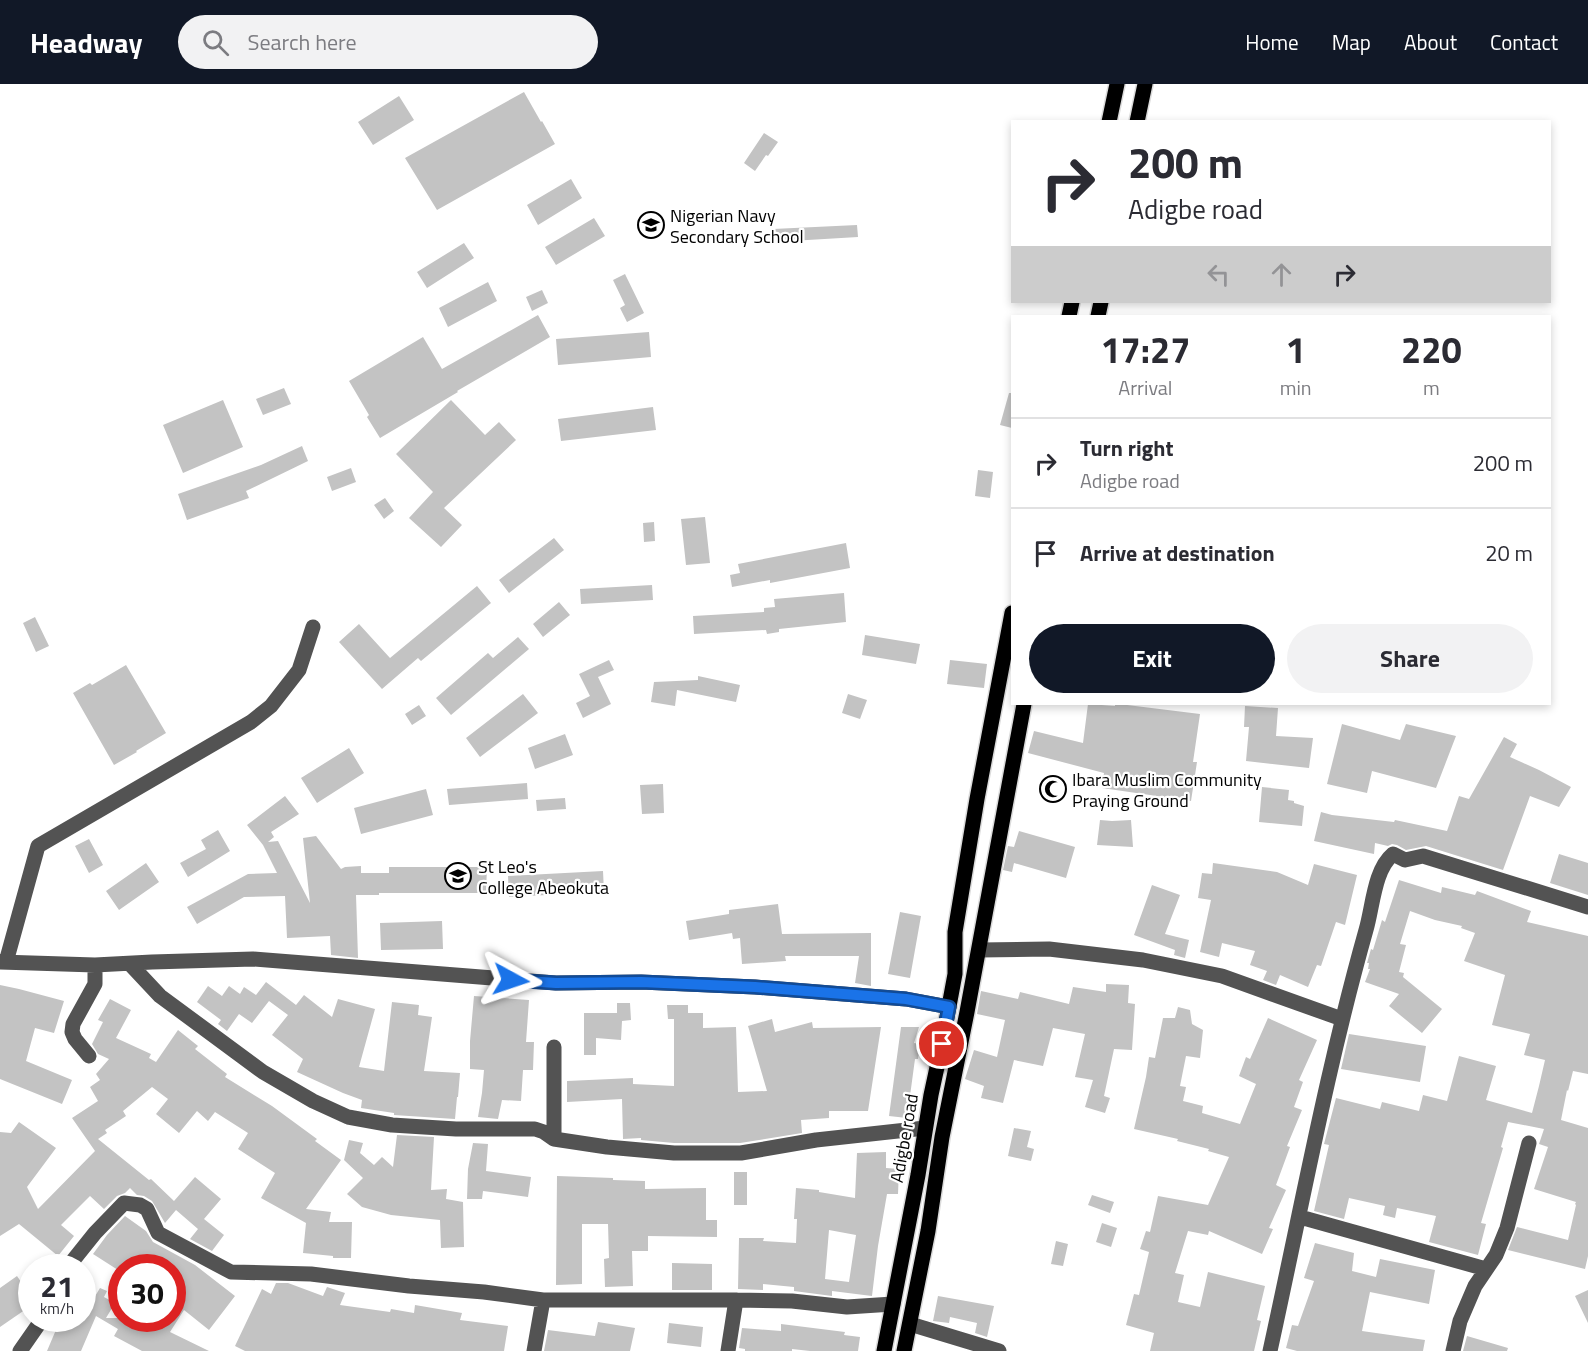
<!DOCTYPE html>
<html lang="en">
<head>
<meta charset="utf-8">
<style>
  :root { --surface:#fff; --page:#f2f2f3; --text:#2b2b33; --muted:#7c7c81; --line:#e1e1e2; --accent:#111827 }
  body { margin:0; font-family:"Titillium Web",sans-serif; background:var(--page); color:var(--text); height:100vh; display:flex; flex-direction:column; font-size:22px; white-space:nowrap }
  * { box-sizing:border-box; margin:0 }
  p { font-size:20px; color:var(--muted) }
  .icon { flex:none; width:33px; height:33px; fill:none; stroke:currentColor; stroke-width:2; stroke-linecap:round; stroke-linejoin:round }
  .map { position:relative; flex:1; overflow:hidden }
  .panel { position:absolute; left:1011px; top:231px; width:540px; height:390px; display:flex; flex-direction:column; background:var(--surface); border-radius:0px; box-shadow:0 3px 9px #0003 }
  .panel>* { flex:none }
  .hud { position:absolute; left:1011px; top:36px; width:540px; height:183px; border-radius:0px; box-shadow:0 3px 9px #0003; background:#fff; color:var(--text); overflow:hidden }
  .speed { position:absolute; left:18px; top:1170px; display:flex; gap:12px; font-size:30px; font-weight:700; text-align:center }
  .speed>* { display:grid; place-content:center; width:78px; height:78px; border-radius:50%; background:var(--surface); box-shadow:0 3px 9px #0003; line-height:1 }
  .speed small { font-size:15px; font-weight:400 }
  .speed .limit { border:9px solid #d22; background:#fff; color:#111 }
  .pin { position:absolute; display:grid; place-items:center; width:51px; height:51px; color:#fff; margin:-26px; border:3px solid #fff; border-radius:50%; box-shadow:0 2px 6px #0007 }
  .me { position:absolute; width:66px; margin:-33px; rotate:95deg; stroke-linejoin:round; filter:drop-shadow(0 0 4px #0008) }
  .turn { display:flex; align-items:center; gap:21px; height:126px; padding:0 18px; font-size:27px }
  .turn .icon { width:78px; height:78px; stroke-width:2.5 }
  .turn b { display:block; font-size:42px; line-height:51px }
  .lanes { display:flex; align-items:center; height:57px; padding:0 18px; background:#0003; justify-content:center; gap:30px; direction:ltr }
  .lanes .off { opacity:.35 }
  .eta { display:flex; justify-content:space-evenly; align-items:center; height:102px; text-align:center }
  .eta b { font-size:36px; font-weight:700; line-height:42px }
  .cta { display:flex; gap:12px; margin-top:auto; padding:12px 18px }
  .cta a { flex:1; height:69px; border-radius:36px; background:var(--accent); color:#fff; font-size:24px; font-weight:700; line-height:69px; text-align:center }
  .cta a+a { background:var(--page); color:var(--text) }
  ul { padding:0; list-style:none }
  li { display:flex; align-items:center; gap:18px; height:90px; padding:0 18px; border-top:2px solid var(--line) }
  li div { flex:1 }
  li b { display:block; font-size:22px }
  li em { font-style:normal }
  header { display:flex; align-items:center; gap:36px; box-sizing:border-box; height:84px; padding:0 30px; background:var(--accent); color:#fff }
  header strong { font-size:28px }
  nav { display:flex; gap:33px; margin-inline-start:auto; font-size:21px }
  .search { width:420px; height:54px; background:var(--page); display:flex; align-items:center; gap:15px; box-sizing:border-box; padding:0 21px; border-radius:33px; color:var(--muted); font-size:22px }
  .map>svg:first-child { display:block }
  .building { fill:#c3c3c3; fill-rule:evenodd }
  .lines { fill:none; stroke-linecap:round; stroke-linejoin:round }
  .major-casing { stroke:#dbdbdb; stroke-width:18 }
  .minor { stroke:#535353; stroke-width:15 }
  .major { stroke:#000; stroke-width:15 }
  .route-casing { stroke:#114b97; stroke-width:15 }
  .route { stroke:#1a73e8; stroke-width:10 }
  .labels { text-anchor:middle; dominant-baseline:central; stroke-width:4.5; stroke-linejoin:round; paint-order:stroke }
  .poi-label { font-size:18px; fill:#000; stroke:#fff; text-anchor:start }
  .street-label { font-size:18px; fill:#000; stroke:#fff }
</style>
</head>
<body>
<header>
<strong>Headway</strong>
<div class="search"><svg class="icon" aria-label="search" viewBox="0 0 24 24"><circle cx="10" cy="10" r="6"/><path d="M15 15l6 6"/></svg>Search here</div>
<nav><a>Home</a><a>Map</a><a>About</a><a>Contact</a></nav>
</header>
<div class="map">
<svg width="1588" height="1267" viewBox="0 0 1588 1267">
  <rect width="100%" height="100%" fill="#fff"/>
  <!-- building -->
  <path class="building" d="M524,8L541,38L542,37L555,60L437,126L405,74Z
    M399,12L414,36L373,61L358,38Z
    M764,49L778,58L768,72L766,71L755,87L744,79Z
    M571,95L582,114L538,141L527,121Z
    M594,134L605,152L556,181L545,163Z
    M857,141L858,153L774,158L773,145Z
    M464,159L474,174L427,204L417,188Z
    M625,190L644,229L627,238L620,224L625,221L613,196Z
    M488,198L497,217L448,243L439,224Z
    M542,206L548,219L532,227L526,213Z
    M538,231L550,253L457,307L458,308L380,354L367,333L369,331L349,297L423,253L442,285Z
    M649,248L651,273L558,281L556,255Z
    M284,304L291,320L263,331L256,315Z
    M1009,309H1012V344L1000,341Z
    M223,316L243,363L183,389L163,341Z
    M451,316L485,351L499,338L516,356L444,424L462,441L441,463L409,434L433,408L396,370Z
    M653,323L656,346L561,357L558,335Z
    M302,362L308,377L246,407L249,414L187,436L178,410L261,381Z
    M351,384L356,398L332,407L327,393Z
    M978,386L993,388L990,414L975,412Z
    M385,414L394,427L384,435L374,421Z
    M705,433L710,479L686,481L681,435Z
    M654,438L655,457L644,458L643,439Z
    M554,454L564,466L509,509L499,496Z
    M846,459L850,484L770,499V496L732,503L730,491L740,489L738,480Z
    M652,501L653,516L581,520L580,505Z
    M477,502L491,519L421,577L418,574L382,605L339,558L359,540L390,574Z
    M844,509L846,538L779,545V548L767,550L766,546L694,550L693,532L764,528V524L775,523L774,515Z
    M559,518L570,531L543,553L533,540Z
    M35,533L49,562L36,568L23,539Z
    M865,551L920,560L916,580L862,571Z
    M518,553L529,565L451,631L436,614L488,569L493,574Z
    M609,576L614,586L598,593L611,620L583,634L576,619L590,612L579,590Z
    M950,576L987,580L984,604L947,600Z
    M126,581L166,649L136,667L137,668L114,681L73,609L90,599L92,601Z
    M698,592L740,601L736,618L677,606L675,622L651,618L654,598L698,596Z
    M523,610L538,629L480,673L466,654Z
    M848,610L867,616L860,635L842,629Z
    M1088,620L1115,622V620H1119L1200,630L1193,678H1197L1191,717L1102,704L1104,689L1028,669L1034,647L1083,659Z
    M419,621L426,632L412,641L405,630Z
    M1245,622L1278,624L1276,652L1313,654L1309,684L1246,677L1249,643H1244Z
    M1342,640L1400,656L1406,640L1456,652L1436,704L1372,687L1367,709L1327,700Z
    M565,650L573,671L535,685L528,664Z
    M1504,653L1517,660L1510,673L1539,686L1571,703L1559,723L1530,712L1503,786L1426,762L1406,766L1397,761L1392,760L1388,762L1375,759L1374,770L1314,757L1321,728L1332,731L1394,738L1395,736L1447,747L1459,712L1469,715Z
    M349,664L364,689L317,719L301,694Z
    M527,699L528,715L449,721L447,705Z
    M663,700L664,729L642,730L640,701Z
    M1262,703L1289,706L1288,716L1294,717V719L1304,722L1302,742L1259,738Z
    M426,705L433,731L361,750L354,724Z
    M285,712L299,730L271,748L274,753L268,758L278,757L310,819L303,754L316,752L341,785L345,783L361,782V789H389V783H487L486,809H379V811H356L358,874L331,871L330,852L287,854L285,812L244,813L197,840L187,823L248,790L277,789L263,761L247,741Z
    M565,714L566,725L537,727L536,716Z
    M1100,736L1112,737L1131,736L1133,763L1097,761Z
    M218,746L230,767L188,793L180,779L206,765L201,756Z
    M1019,747L1075,763L1066,794L1014,779L1012,788L1003,786L1008,762L1014,763Z
    M89,755L103,781L89,789L75,762Z
    M1559,770L1588,779V811L1550,799Z
    M146,779L159,798L119,826L106,807Z
    M1213,779L1277,788L1308,801L1314,780L1357,791L1345,841L1336,838L1321,882L1317,881L1308,903L1280,891L1276,901L1263,896L1267,887L1250,881L1255,867L1222,859L1219,873L1200,868L1211,816L1198,814L1202,789L1212,790Z
    M603,787L604,808L509,813L508,792Z
    M1399,796L1441,809L1442,803L1475,811L1477,807L1531,827L1527,838L1588,852V990L1573,987L1568,1007L1567,1006L1561,1036L1588,1044V1172L1585,1185L1508,1166L1517,1143L1568,1156L1576,1121L1575,1120L1576,1118L1534,1105L1548,1063L1539,1060L1544,1045L1508,1038L1501,1063L1503,1064L1481,1139L1486,1140L1478,1171L1429,1158L1436,1132L1397,1124L1395,1134L1383,1131L1385,1122L1349,1114L1344,1135L1314,1127L1329,1061L1324,1060L1336,1014L1380,1025L1382,1018L1419,1027L1423,1011L1447,1017L1459,972L1496,982L1486,1016L1532,1029L1539,1002L1545,976L1524,971L1530,950L1492,941L1505,891L1464,877L1475,849L1461,844L1462,842L1435,836L1410,827L1400,860L1406,861L1399,888L1404,889L1403,893L1442,925L1422,949L1389,922L1399,910L1365,898L1370,885H1368L1369,879H1367L1371,865L1373,866L1382,836L1385,838Z
    M1152,801L1180,811L1165,850L1189,856L1185,874L1174,871L1175,866L1134,851Z
    M778,820L782,850L871,849V902L855,899L859,872H785L786,877L742,880L740,854L733,855L732,849L689,856L686,837L729,830V826Z
    M900,828L921,832L910,894L888,890Z
    M442,837L443,865L381,866L380,839Z
    M266,898L296,921L304,911L332,933L338,915L375,925L359,983L384,987L392,918L419,921L418,931L432,933L424,987L460,989L458,1013H457L455,1035L394,1031V1029L361,1024L362,1016L343,1009L297,988L303,975L272,951L288,931L269,917L252,939L239,930L227,947L218,940L221,936L197,918L208,902L222,912L229,902L240,910L244,903L256,911Z
    M1106,900L1129,901L1128,919L1135,920L1132,966L1114,965L1104,1012L1110,1014L1105,1029L1085,1023L1093,996L1075,993L1085,950L1053,944L1043,982L1014,976L1003,1019L981,1014L984,1002L965,995L974,966L997,973L1005,936L977,930L981,907L1018,915L1020,908L1069,920L1073,903L1106,908Z
    M0,901L19,905L64,917L54,949L35,944L26,977L72,996L62,1020L0,995Z
    M474,912L529,916L526,958H534L533,986H523L521,1017L502,1016L498,1035L478,1033L482,1009L484,986L470,985V957Z
    M110,915L131,926L116,954L151,970L149,974L156,978L178,946L198,962L195,965L227,990L225,993L272,1022L317,1055L315,1057L341,1076L306,1125L331,1128L329,1138H352L351,1174H333V1172L303,1169L306,1139L261,1114L275,1089L238,1065L248,1049L215,1028L208,1037L197,1027L179,1049L156,1030L168,1015L152,1003L123,1027L126,1032L105,1046L107,1049L98,1055L149,1096L151,1095L174,1117L195,1093L221,1115L204,1135L224,1151L212,1167L190,1155L198,1145L176,1126L165,1139L152,1117L144,1112L137,1111L130,1104L125,1109L117,1112L104,1125L90,1112L61,1141L74,1152L58,1172L19,1140L0,1152V1048L11,1049L19,1038L56,1064L27,1103L38,1125L95,1067L72,1034L98,1017L90,1003L100,996L96,990L109,975L98,970L92,960L103,938L98,936Z
    M617,919H630L631,936L622,937L621,956L596,954V971H584V929H617Z
    M667,921H688V929H703V944L736,943L738,1008L767,1007L748,942L772,935L775,948L812,938L813,944L881,943L868,1027H829V1034L801,1036L802,1049L740,1059H674L641,1056V1054L623,1055L622,1015L567,1018V997L633,994V1000L674,1002V935H668Z
    M1178,923L1190,926L1192,940L1203,946L1200,974L1186,972L1180,1002L1186,1003L1183,1017L1203,1022L1202,1029L1240,1040L1256,1000L1239,992L1246,973L1250,975L1268,934L1317,956L1299,996L1303,998L1294,1023L1302,1026L1287,1062L1290,1063L1276,1101L1286,1106L1269,1144L1273,1145L1262,1170L1209,1147L1208,1151L1188,1147L1175,1189L1184,1191L1178,1218L1200,1223L1208,1188L1265,1202L1257,1236L1261,1237L1254,1267H1150L1154,1249L1126,1241L1134,1210L1139,1211L1149,1168L1140,1165L1146,1147L1150,1148L1158,1112L1208,1121L1229,1073L1208,1067L1209,1065L1177,1057L1178,1055L1134,1045L1146,993L1149,973L1155,974L1163,934H1175Z
    M901,943H919L914,959L920,960L918,975H915L907,1034L889,1032Z
    M1349,950L1426,962L1420,998L1341,985Z
    M1014,1044L1031,1047L1027,1063L1034,1065L1031,1077L1008,1072Z
    M397,1051L434,1053L431,1106L447,1105L446,1115L463,1118L464,1163L441,1164L440,1136L391,1131L362,1123L347,1110L363,1094L344,1076L349,1056L363,1059L360,1069L374,1081L382,1073L393,1083Z
    M473,1059L488,1060L486,1087L531,1093L528,1113L483,1107L482,1115H467L468,1085Z
    M886,1068V1084L899,1085L898,1110H887L878,1162L872,1212L832,1207V1212L794,1207V1203L763,1200V1206L738,1205L739,1154H764L763,1157L796,1159L797,1135H794L796,1104L819,1106V1108L855,1114L857,1069ZM829,1146L856,1151L849,1198L825,1195Z
    M734,1088H747V1121H734Z
    M557,1092L613,1094V1096L645,1097V1105L706,1104V1136H717V1153L648,1152V1167H632L633,1202L605,1203L604,1175L609,1174L608,1140H582V1200L556,1201Z
    M1092,1111L1114,1118L1110,1129L1088,1121Z
    M125,1132L146,1147L153,1158L195,1181L235,1212L209,1246L184,1226L170,1248L209,1267H142L114,1252L118,1245L96,1232L81,1267H47L61,1234H82L100,1204L107,1207L104,1213L115,1219L106,1234H172V1184H120L118,1186L93,1170L107,1151Z
    M1102,1139L1117,1144L1111,1163L1096,1158Z
    M1056,1157L1068,1160L1063,1182L1051,1180Z
    M1315,1159L1354,1169L1352,1187L1376,1193L1380,1175L1435,1186L1429,1220L1370,1208L1362,1247L1425,1256L1423,1267H1297L1286,1264L1292,1241L1298,1242L1314,1197L1304,1194Z
    M672,1179L712,1180V1206H672Z
    M17,1192L32,1214V1221L0,1243V1204Z
    M276,1199H288L323,1212L327,1203L345,1209L340,1221L390,1228L391,1225L414,1229L415,1221L462,1229L460,1236L508,1242L504,1267H245L235,1262L262,1205L271,1210Z
    M1588,1206V1239L1575,1212Z
    M938,1212L994,1222L987,1253L975,1249L977,1239L950,1233L949,1239L933,1237Z
    M598,1238L635,1244L630,1267H544L548,1246L595,1252Z
    M669,1239L703,1243L701,1263L667,1259Z
    M781,1240L845,1248L844,1251L860,1253L858,1267H810L792,1265V1267H745V1265L739,1264L742,1244L781,1247Z
    M1467,1252L1508,1264L1507,1267H1463Z"/>
  <g class="lines">
    <defs>
      <path id="major" d="M1109,38L1117,0
        M1137,38L1145,0
        M1069,232L1072,218
        M1098,232L1101,218
        M884,1267L918,1091L931,1011L942,960L955,890V848L977,715L1012,529
        M904,1267L928,1147L942,1053L967,928L1024,620"/>
    </defs>
    <!-- major casing -->
    <use href="#major" class="major-casing"/>
    <!-- minor -->
    <path class="minor" d="M979,866L1049,865L1143,876L1222,892L1342,935
      M0,878L95,881L152,878L253,875L556,899L641,898L755,903L906,915L949,923
      M6,878L38,762L251,638L271,622L299,586L313,543
      M130,880L160,912L263,988L313,1017L348,1033L392,1041L456,1045H535L544,1048L554,1055L607,1063L674,1069H741L816,1056L925,1044
      M89,972L75,955L72,948L73,940L95,900V881
      M554,1055V963
      M1300,1133L1486,1185
      M67,1184L95,1149L124,1119L140,1121L147,1125L158,1149L231,1188L311,1190L409,1202L484,1208L543,1216H736L792,1217L847,1223L893,1220
      M910,1240L999,1267
      M20,1267L43,1234
      M534,1267L543,1216
      M728,1267L736,1216
      M1270,1267C1301,1126 1327,984 1366,846C1373,822 1374,786 1393,770L1405,776L1423,772L1588,823
      M1453,1267L1460,1237L1475,1202L1496,1171L1507,1144L1529,1059"/>
    <!-- major -->
    <use href="#major" class="major"/>
  </g>
  <g class="lines">
    <defs>
      <path id="route" d="M511,896L556,899L641,898L755,903L906,915L949,923L942,960"/>
    </defs>
    <!-- route casing -->
    <use href="#route" class="route-casing"/>
    <!-- route -->
    <use href="#route" class="route"/>
  </g>
  <!-- icons -->
  <defs>
    <symbol id="school-ring" viewBox="-11 -11 22 22"><circle r="9.5" fill="#fff" stroke="#000" stroke-width="1.5"/><path d="M0-5L7-2L0 1L-7-2ZM-4 1L0 2.5L4 1V4Q0 6-4 4Z" fill="#000"/></symbol>
    <symbol id="mosque-ring" viewBox="-11 -11 22 22"><circle r="9.5" fill="#fff" stroke="#000" stroke-width="1.5"/><path d="M3.5-4.9A6 6 0 1 0 3.5 4.9A5 5 0 1 1 3.5-4.9Z" fill="#000"/></symbol>
  </defs>
  <g fill-rule="evenodd">
    <use href="#school-ring" x="636" y="126" width="30" height="30"/>
    <use href="#mosque-ring" x="1038" y="690" width="30" height="30"/>
    <use href="#school-ring" x="443" y="777" width="30" height="30"/>
  </g>
  <g class="labels">
    <!-- poi labels -->
    <g class="poi-label">
      <text x="670" y="131">Nigerian Navy<tspan x="670" dy="21">Secondary School</tspan></text>
      <text x="1072" y="695">Ibara Muslim Community<tspan x="1072" dy="21">Praying Ground</tspan></text>
      <text x="478" y="782">St Leo's<tspan x="478" dy="21">College Abeokuta</tspan></text>
    </g>
    <!-- street labels -->
    <g class="street-label">
      <text transform="translate(904 1054) rotate(-80)">Adigbe road</text>
    </g>
  </g>
</svg>
<div class="speed"><div>21<small>km/h</small></div><div class="limit">30</div></div>
<div class="pin" style="left:942px;top:960px;background:#d93025"><svg class="icon" aria-label="arrive" viewBox="0 0 24 24"><path d="M6 21V4h12l-3 4 3 4H6"/></svg></div>
<svg class="me" style="left:511px;top:896px" viewBox="-20 -20 40 40"><path d="M0-17L14 15 0 8-14 15z" fill="#1a73e8" stroke="#fff" stroke-width="4"/></svg>
<div class="hud">
<div class="turn"><svg class="icon" aria-label="right" viewBox="0 0 24 24"><path d="M7 20v-9h11M14 6l5 5-5 5"/></svg><div><b>200 m</b>Adigbe road</div></div>
<div class="lanes"><svg class="icon off" aria-label="left" viewBox="0 0 24 24"><path d="M17 20v-9H6M10 6l-5 5 5 5"/></svg><svg class="icon off" aria-label="ahead" viewBox="0 0 24 24"><path d="M12 20V5M6 11l6-6 6 6"/></svg><svg class="icon" aria-label="right" viewBox="0 0 24 24"><path d="M7 20v-9h11M14 6l5 5-5 5"/></svg></div>
</div>
<section class="panel">
<div class="eta">
<div><b>17:27</b><p>Arrival</p></div>
<div><b>1</b><p>min</p></div>
<div><b>220</b><p>m</p></div>
</div>
<ul>
<li><svg class="icon" aria-label="right" viewBox="0 0 24 24"><path d="M7 20v-9h11M14 6l5 5-5 5"/></svg><div><b>Turn right</b><p>Adigbe road</p></div><em>200 m</em></li>
<li><svg class="icon" aria-label="arrive" viewBox="0 0 24 24"><path d="M6 21V4h12l-3 4 3 4H6"/></svg><div><b>Arrive at destination</b></div><em>20 m</em></li>
</ul>
<div class="cta"><a>Exit</a><a>Share</a></div>
</section>
</div>
</body>
</html>
